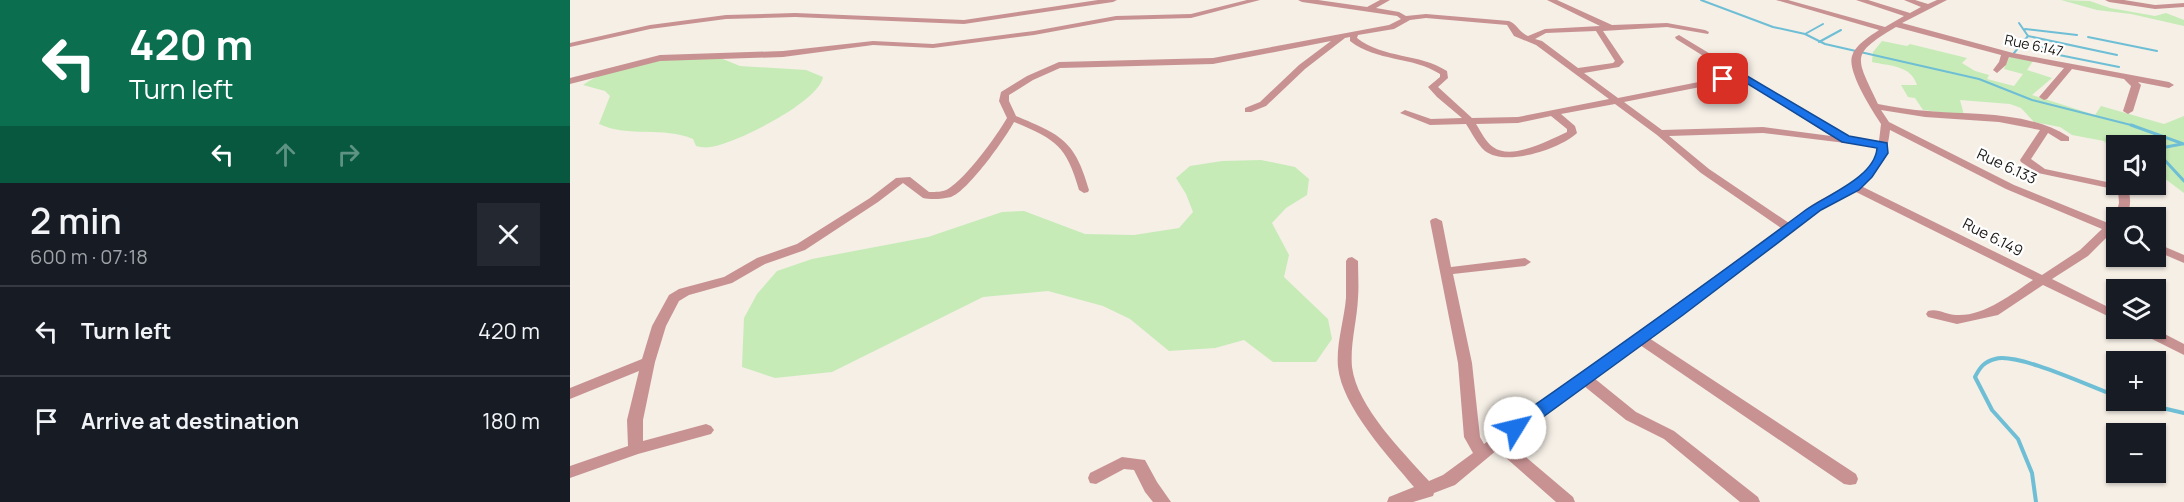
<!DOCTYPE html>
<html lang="en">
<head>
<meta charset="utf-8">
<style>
  :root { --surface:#171b24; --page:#242831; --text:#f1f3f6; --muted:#9ea1a6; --line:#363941 }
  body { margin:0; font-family:Manrope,sans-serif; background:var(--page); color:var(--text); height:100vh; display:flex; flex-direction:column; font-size:22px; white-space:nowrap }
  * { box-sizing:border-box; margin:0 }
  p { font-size:20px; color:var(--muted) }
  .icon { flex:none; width:33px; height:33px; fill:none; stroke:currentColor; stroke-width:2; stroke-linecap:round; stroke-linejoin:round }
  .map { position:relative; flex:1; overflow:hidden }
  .panel { display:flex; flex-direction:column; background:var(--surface); width:570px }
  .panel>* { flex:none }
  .banner { background:#0b6e4f; color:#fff; overflow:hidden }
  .buttons { position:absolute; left:1536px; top:135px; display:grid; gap:12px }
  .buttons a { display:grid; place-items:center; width:60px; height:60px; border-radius:0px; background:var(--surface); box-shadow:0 2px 4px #0004; font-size:30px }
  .pin { position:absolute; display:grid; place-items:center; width:51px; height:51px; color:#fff; margin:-26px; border-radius:12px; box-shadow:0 3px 9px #0006 }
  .me { position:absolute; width:66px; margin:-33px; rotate:54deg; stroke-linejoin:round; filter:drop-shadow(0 0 4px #0008) }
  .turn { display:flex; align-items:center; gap:21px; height:126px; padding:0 30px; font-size:27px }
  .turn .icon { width:78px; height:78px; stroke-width:2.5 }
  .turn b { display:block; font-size:42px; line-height:51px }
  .lanes { display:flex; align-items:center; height:57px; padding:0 30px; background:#0003; justify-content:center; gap:30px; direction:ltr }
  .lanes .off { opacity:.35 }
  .round { display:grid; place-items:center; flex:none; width:63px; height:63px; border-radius:0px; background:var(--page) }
  .headline { display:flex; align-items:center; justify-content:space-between; height:102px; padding:0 30px }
  h1 { font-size:36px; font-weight:600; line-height:45px }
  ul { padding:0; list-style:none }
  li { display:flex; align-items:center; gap:18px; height:90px; padding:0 30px; border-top:2px solid var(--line) }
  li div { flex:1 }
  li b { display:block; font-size:22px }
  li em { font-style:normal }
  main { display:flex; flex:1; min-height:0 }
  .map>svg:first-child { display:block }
  .green { fill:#c6ebb7 }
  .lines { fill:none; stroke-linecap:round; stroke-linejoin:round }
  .stream-far2 { stroke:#6ebed5; stroke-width:2 }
  .stream-far1 { stroke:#6ebed5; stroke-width:3 }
  .stream { stroke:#6ebed5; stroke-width:4 }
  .minor { fill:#c89293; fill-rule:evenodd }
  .route { fill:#1a73e8; stroke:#114b97; stroke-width:1.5 }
  .labels { text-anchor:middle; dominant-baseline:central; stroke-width:4.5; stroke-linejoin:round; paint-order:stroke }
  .far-street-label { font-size:14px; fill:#191714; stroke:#fff }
  .street-label { font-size:15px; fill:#191714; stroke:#fff }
</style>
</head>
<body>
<main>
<section class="panel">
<div class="banner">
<div class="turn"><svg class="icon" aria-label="left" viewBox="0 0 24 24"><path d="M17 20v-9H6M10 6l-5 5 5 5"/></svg><div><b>420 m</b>Turn left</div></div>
<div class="lanes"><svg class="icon" aria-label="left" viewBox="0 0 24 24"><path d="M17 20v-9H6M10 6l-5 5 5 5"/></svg><svg class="icon off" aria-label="ahead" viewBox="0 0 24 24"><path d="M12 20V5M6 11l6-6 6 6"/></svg><svg class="icon off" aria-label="right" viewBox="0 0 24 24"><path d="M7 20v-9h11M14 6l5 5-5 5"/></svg></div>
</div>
<div class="headline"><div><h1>2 min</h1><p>600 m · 07:18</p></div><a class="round"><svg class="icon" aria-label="close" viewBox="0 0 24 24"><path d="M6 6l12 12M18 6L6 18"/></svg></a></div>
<ul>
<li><svg class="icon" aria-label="left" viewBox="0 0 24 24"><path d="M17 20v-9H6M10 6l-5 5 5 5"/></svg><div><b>Turn left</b></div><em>420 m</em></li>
<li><svg class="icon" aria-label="arrive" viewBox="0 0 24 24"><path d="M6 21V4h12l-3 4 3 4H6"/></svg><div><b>Arrive at destination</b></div><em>180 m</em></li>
</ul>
</section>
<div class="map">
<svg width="1614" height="502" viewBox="0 0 1614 502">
  <rect width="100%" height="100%" fill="#f5efe6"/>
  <!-- green -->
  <path class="green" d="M1491,0L1520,1L1540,8L1585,16L1596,13L1614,20V26L1561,14L1527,10Z
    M1312,41L1337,46L1340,44L1397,58L1392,63L1405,71L1419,75L1417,79L1444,86L1453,74L1434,69L1440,56L1463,61L1457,70L1482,78L1462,95L1525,115L1531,106L1594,124L1614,116V193L1586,172V146H1546V154L1534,141L1502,135L1490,127L1464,122L1451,108L1440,104L1390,100L1394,115L1353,110L1345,98L1338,97L1331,85H1347C1341,65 1319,66 1302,62L1303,52Z
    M106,55H143L170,66L236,70L253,77C249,102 165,144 140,147C136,148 130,147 126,146L123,139C93,126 59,138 29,124L40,96L35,91L13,85C39,67 76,63 106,55Z
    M691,160L725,167L739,179L737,195L716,208L702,223L719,255L714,277L758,319L762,339L746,362H703L674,340L645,348L599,351L560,319L533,306L478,291L413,297L262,372L205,378L172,367L174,318L187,294L207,271L242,259L358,237L432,212L454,211L515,234L564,235L609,228L623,212L616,194L606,178L620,166L652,161Z"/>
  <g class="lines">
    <!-- stream-far2 -->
    <path class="stream-far2" d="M1131,0L1203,27L1235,34L1255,44L1409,79L1462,100L1565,126
      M1449,23L1458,36
      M1455,29L1507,35
      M1235,34L1253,24
      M1458,36L1547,55
      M1518,37L1587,51
      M1249,42L1271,30
      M1452,43L1491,51L1489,55L1549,67
      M1444,53L1458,36"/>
    <!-- stream-far1 -->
    <path class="stream-far1" d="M1561,125L1614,144
      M1612,144L1596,147L1589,154L1614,181"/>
    <!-- stream -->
    <path class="stream" d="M1558,400L1614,413
      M1466,502L1462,473L1448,439L1422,410L1405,377C1410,367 1414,362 1425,359C1447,352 1521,387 1546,396"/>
    <!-- minor -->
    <path class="minor" d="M528,0H547L543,2L394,24L225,17L156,19L80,29L0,47V43L80,25L156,15L225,13L394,20Z
      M677,0H690L621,18L546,20L464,35L363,48L303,45L213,57L90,61L0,84V78L90,55L213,51L303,41L363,44L464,31L546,16L621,14Z
      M728,0H748L797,7L810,0H820L806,8L829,12L836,16L856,14L939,21C947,24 949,32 958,36L975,29L1030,26L977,0H987L1042,25L1097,23L1135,30L1139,32L1138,34L1097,27L1033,31L1054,62L1049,67L1014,73L1048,98L1164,75L1106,39L1105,37L1109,35L1273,134V137L1309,141L1311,124C1302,110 1277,72 1282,56C1285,45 1300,36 1309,30L1206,0H1218L1315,27L1334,16L1286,0H1298L1340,13L1351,7L1334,0H1345L1358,4L1367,0H1377L1332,23L1443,53L1599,82L1604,85L1599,88L1568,82L1571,85L1563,111L1558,114L1553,111L1561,86L1554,79L1502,69L1477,99L1474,100L1469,97L1494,68L1439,57L1436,65L1427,73L1423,70L1429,62L1431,55L1326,27C1279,55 1286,57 1308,104C1324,107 1341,110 1358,111C1405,115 1458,111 1499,137V141H1491L1478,133L1461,159L1475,169L1556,186C1562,196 1561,207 1556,218H1546V234L1541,233L1518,256L1482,279L1546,311V320L1473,285L1428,315L1387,324L1358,317L1356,314L1358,311C1368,308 1377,315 1386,315C1413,317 1442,294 1463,280L1284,191L1251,209L1079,338L1286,474L1288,479L1286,484L1280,485L1274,484L1070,345L1024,378L1066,412L1104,431L1188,497L1190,502H1170L1094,439L1056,420L1014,386L938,442L1003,497L1005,502H986L927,450L885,485L864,493L863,496L843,502H817L819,497L844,487C819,457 772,407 768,367C766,344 774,321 776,298C776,286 776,273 776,261L778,258L782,257L788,261C788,273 789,286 788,298C787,321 780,344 782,367C787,407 833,452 859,481L873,475L903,453L894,437L888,363L860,221L862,219L866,218L872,221L881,267L955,258L961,262L955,266L883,274L902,363L910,437L914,444L1211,228L1131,173L1087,135L1045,104L991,114L1005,126L1007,133C990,149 936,167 915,151C907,144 902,133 896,124L860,125L830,113L835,110L861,119L892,118L867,97L858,87L870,77V74C842,56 807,62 780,41V37L775,38L735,69L696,106L681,112H675V108L690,102L729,65L761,41L643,64L490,68L463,80L439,95V101L446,116C492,135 505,141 519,190L518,192L514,193L509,190C496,145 486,140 444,122C435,139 398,191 381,197C373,199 361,200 353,198L333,183L308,202L235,250L195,264L162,283L119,295L109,301L96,326L85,362L73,420V441L136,424L141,426L144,430L141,434L68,454L0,478V466L58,446L57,420L69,371L0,399V388L72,359L82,326L99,295L109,289L154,277L187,258L227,244L300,198L326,178L340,177L359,192C366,192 373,192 378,189C396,178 426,137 437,118L429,101L431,92L457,76L489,62L643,58L819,25L831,19L827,16L732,2ZM856,18L937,25L944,36L966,45L1039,99L948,117L902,118L868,87L878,78L877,71C849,53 814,59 787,38L788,35L824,29L840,20ZM1026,31L1045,61L1043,63L1008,68L972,41L965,39L976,33ZM1171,79L1261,136L1193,127L1092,130L1054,102ZM1311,110L1355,117L1429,122L1470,130L1450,160L1451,162L1468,173L1548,190L1549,203L1545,219L1538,223L1444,185L1319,122ZM981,116L997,129V132C979,140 942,161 923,147C916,142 911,132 906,124L948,123ZM1320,130L1436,189L1532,229L1510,250L1472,275L1291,186C1311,169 1317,155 1320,130ZM1193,133L1308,147C1303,180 1265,190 1242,205C1234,211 1226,217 1219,223L1139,169L1099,136Z
      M1535,0H1554L1585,5L1614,3V7L1585,9L1539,2Z
      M1586,243L1614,255V263L1586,251Z
      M1565,328H1583L1614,344V355L1566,331Z
      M552,457L575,460L587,482L601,502H583L575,492L564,470L554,469L526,484L520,483L518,478L520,473Z"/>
  </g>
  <!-- route -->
  <path class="route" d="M1172,73L1279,136L1317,143L1318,153L1302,177L1289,190L1251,210L1113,315L951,433L945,435L939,433L936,428L939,423C1038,354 1136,284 1233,212C1254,196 1305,178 1307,148L1272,142L1170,79L1153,82L1148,79Z"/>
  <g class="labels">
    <!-- far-street labels -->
    <g class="far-street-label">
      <text transform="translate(1464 45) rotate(12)">Rue 6.147</text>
    </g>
    <!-- street labels -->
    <g class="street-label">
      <text transform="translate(1437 166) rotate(25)">Rue 6.133</text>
      <text transform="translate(1423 237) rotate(27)">Rue 6.149</text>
    </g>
  </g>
</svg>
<div class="buttons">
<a><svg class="icon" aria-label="sound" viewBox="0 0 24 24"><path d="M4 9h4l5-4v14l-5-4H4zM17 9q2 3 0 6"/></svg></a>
<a><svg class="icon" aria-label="search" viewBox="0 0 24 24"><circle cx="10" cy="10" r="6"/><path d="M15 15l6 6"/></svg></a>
<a><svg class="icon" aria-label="layers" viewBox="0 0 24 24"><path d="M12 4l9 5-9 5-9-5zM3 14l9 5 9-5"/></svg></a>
<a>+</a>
<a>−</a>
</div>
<div class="pin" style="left:1153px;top:79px;background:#d93025"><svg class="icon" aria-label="arrive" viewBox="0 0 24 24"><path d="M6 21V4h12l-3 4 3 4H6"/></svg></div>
<svg class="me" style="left:945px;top:428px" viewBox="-20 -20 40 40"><circle r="19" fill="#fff"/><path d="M0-13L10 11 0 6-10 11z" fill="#1a73e8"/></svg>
</div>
</main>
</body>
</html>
